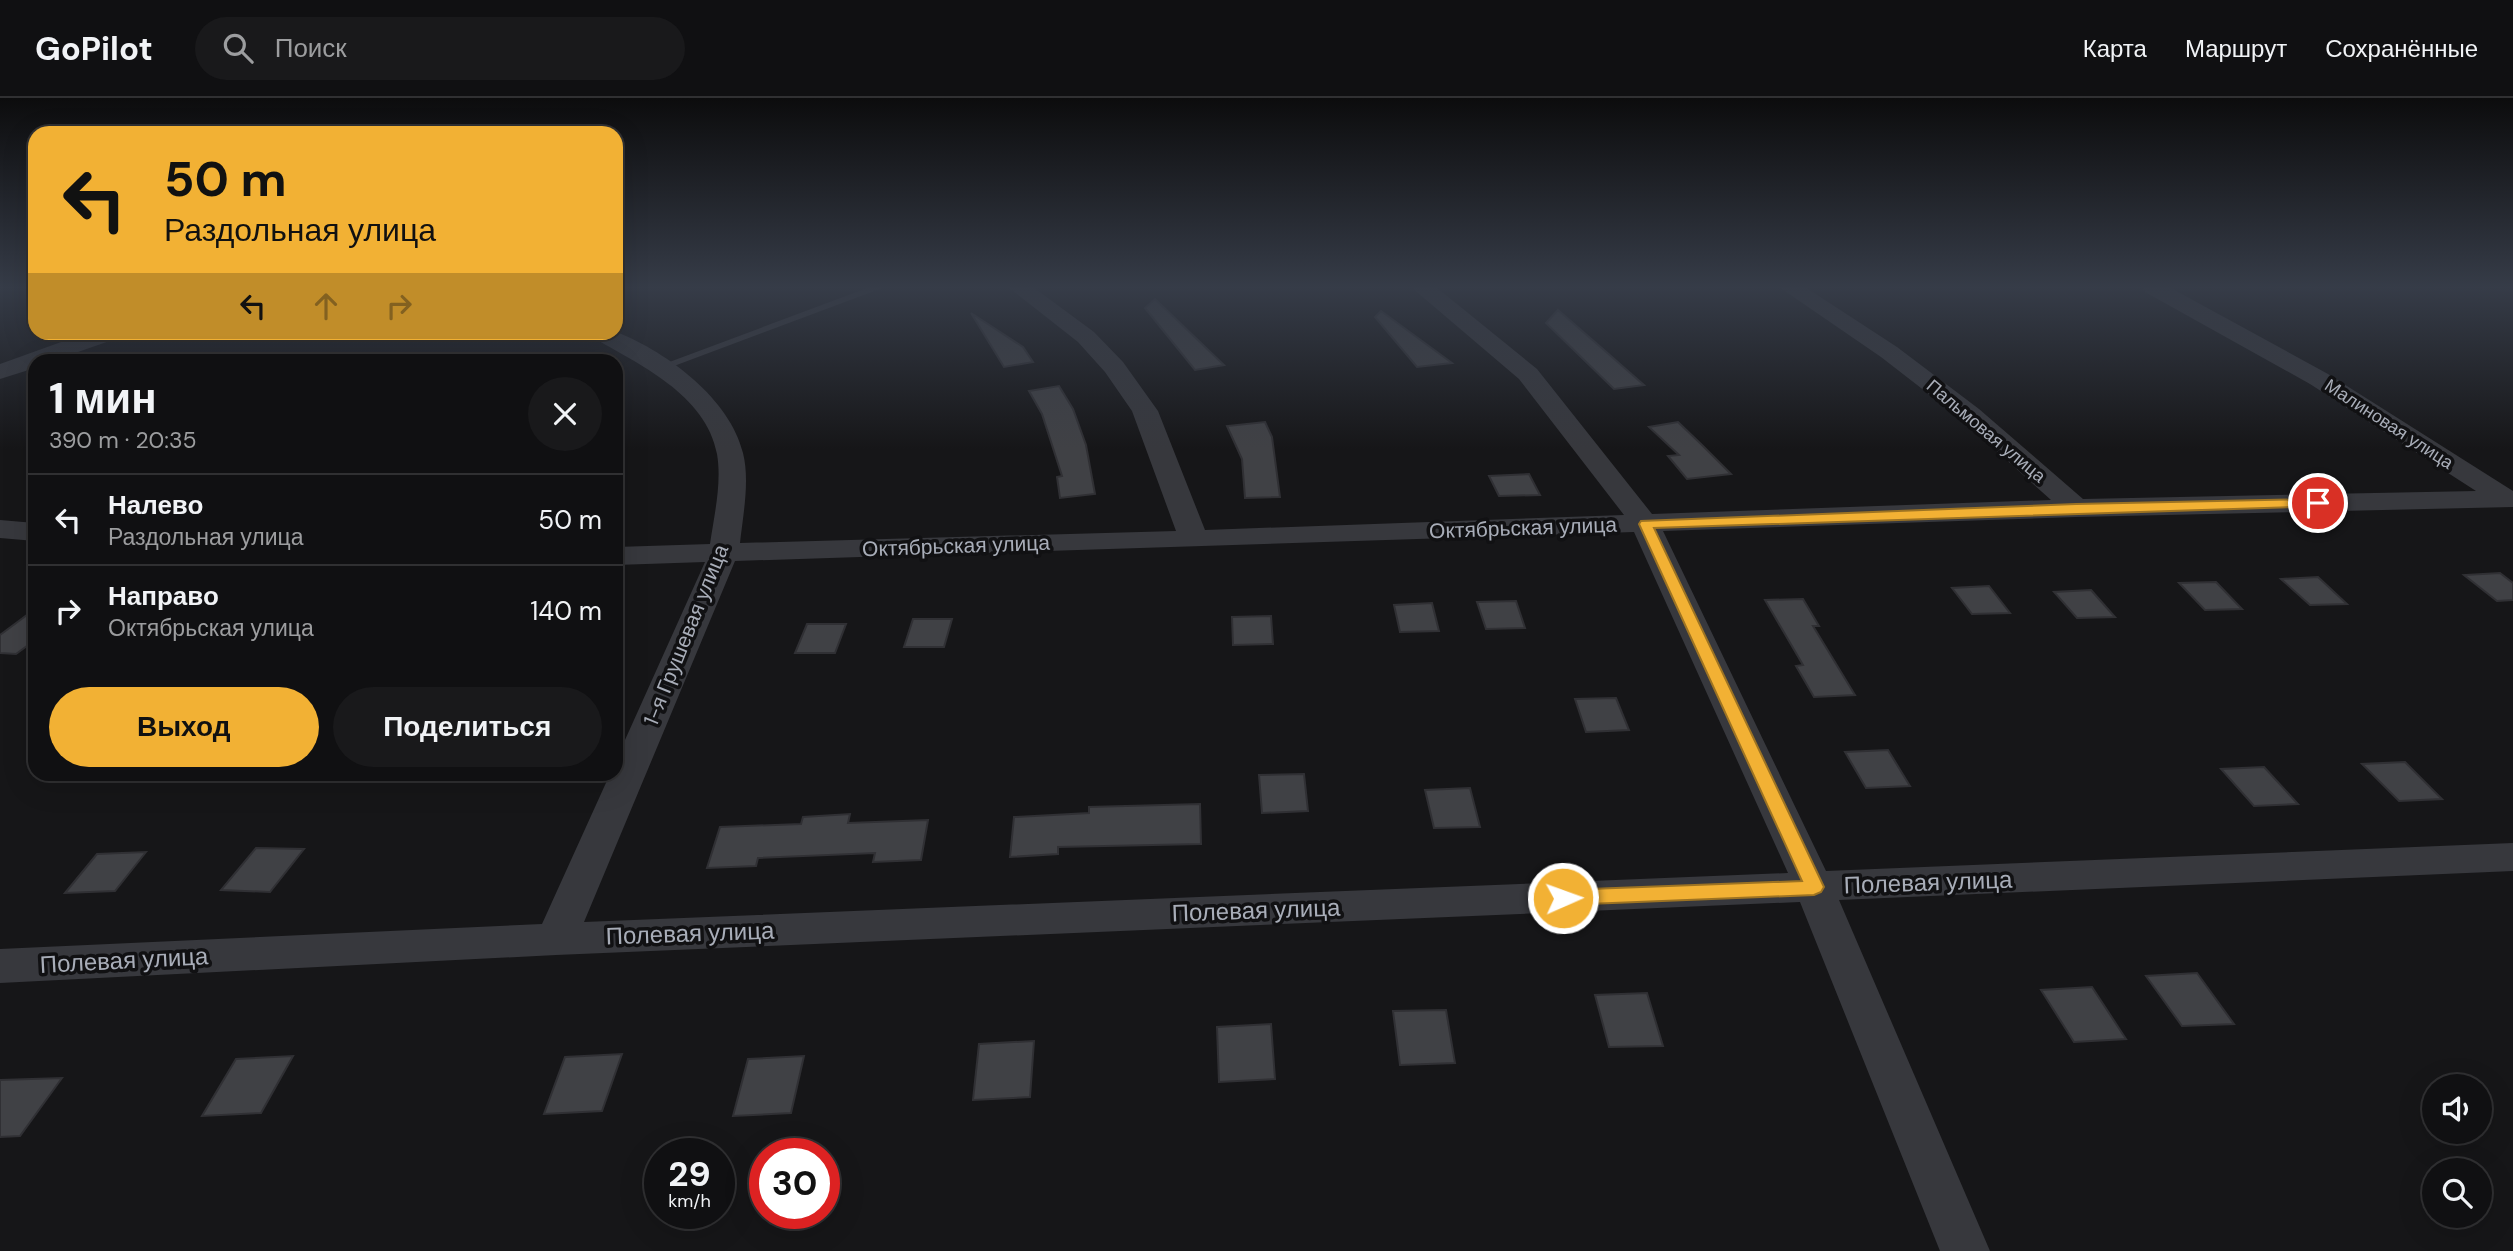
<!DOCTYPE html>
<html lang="ru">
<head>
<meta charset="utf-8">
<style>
  :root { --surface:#101012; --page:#19191b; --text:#f1f3f6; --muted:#9c9d9f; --line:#303032; --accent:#f2b134 }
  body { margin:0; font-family:"DM Sans",sans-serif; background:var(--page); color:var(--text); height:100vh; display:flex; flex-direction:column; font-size:26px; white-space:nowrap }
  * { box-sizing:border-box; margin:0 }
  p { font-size:23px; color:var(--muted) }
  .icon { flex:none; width:38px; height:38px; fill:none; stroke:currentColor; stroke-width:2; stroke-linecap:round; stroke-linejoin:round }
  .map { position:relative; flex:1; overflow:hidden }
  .sheet { position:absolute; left:28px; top:256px; width:595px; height:427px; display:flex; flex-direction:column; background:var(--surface); border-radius:21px; box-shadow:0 7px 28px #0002,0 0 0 2px var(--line) }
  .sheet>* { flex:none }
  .guide { position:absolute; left:28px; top:28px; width:595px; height:214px; border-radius:21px; box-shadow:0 7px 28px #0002,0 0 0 2px var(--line); background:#f2b134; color:#111; overflow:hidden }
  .controls { position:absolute; left:2422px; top:976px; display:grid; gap:14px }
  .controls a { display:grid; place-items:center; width:70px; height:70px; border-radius:50%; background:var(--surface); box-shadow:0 7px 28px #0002,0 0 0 2px var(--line); font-size:35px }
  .speed { position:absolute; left:644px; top:1040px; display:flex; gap:14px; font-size:35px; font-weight:700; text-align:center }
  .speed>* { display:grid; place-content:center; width:91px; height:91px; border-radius:50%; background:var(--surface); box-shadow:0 7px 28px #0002,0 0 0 2px var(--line); line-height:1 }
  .speed small { font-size:18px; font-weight:400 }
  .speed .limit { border:10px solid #d22; background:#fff; color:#111 }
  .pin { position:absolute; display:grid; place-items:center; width:60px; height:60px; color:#fff; margin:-30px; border:4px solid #fff; border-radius:50%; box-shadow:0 2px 7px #0007 }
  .me { position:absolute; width:77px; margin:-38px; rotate:88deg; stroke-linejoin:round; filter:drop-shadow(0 0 5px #0008) }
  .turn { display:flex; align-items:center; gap:24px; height:147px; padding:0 21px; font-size:32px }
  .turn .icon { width:91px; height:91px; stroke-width:2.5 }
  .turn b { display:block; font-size:49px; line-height:60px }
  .lanes { display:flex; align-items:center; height:66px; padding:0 21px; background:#0003; justify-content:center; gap:35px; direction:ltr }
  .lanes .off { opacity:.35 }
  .round { display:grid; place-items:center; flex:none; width:74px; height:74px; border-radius:37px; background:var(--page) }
  .summary { display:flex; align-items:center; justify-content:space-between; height:119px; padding:0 21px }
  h1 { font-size:42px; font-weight:800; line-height:52px }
  .primary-button { display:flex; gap:14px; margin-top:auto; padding:14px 21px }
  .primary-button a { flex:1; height:80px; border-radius:42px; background:var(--accent); color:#111; font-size:28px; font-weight:800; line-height:80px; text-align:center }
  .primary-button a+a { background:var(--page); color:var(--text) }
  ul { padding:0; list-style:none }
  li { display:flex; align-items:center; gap:21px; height:91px; padding:0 21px; border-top:2px solid var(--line) }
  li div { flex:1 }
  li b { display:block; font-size:26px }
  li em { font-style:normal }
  header { display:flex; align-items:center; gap:42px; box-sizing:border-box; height:98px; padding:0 35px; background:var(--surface); border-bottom:2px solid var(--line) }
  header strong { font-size:33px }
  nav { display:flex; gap:38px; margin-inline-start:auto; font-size:24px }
  .search { width:490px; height:63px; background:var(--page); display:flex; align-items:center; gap:18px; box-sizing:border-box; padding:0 24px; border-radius:38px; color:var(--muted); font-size:26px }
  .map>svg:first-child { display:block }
  .building { fill:#404145; stroke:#303034; stroke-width:2 }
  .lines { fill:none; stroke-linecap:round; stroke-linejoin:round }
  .lane { fill:#37383d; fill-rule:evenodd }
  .street { fill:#37383d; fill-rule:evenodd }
  .route { fill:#f2b134; stroke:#9d7322; stroke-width:2 }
  .labels { text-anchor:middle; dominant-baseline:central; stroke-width:7; stroke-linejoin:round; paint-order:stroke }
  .far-street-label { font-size:18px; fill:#a8adb8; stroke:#111113 }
  .street-label { font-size:21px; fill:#a8adb8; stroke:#111113 }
  .near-street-label { font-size:24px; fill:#a8adb8; stroke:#111113 }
</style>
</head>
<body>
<header>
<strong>GoPilot</strong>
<div class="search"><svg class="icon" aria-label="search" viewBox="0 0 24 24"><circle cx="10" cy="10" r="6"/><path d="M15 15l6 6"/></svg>Поиск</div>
<nav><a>Карта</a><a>Маршрут</a><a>Сохранённые</a></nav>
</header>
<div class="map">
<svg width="2513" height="1153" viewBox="0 0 2513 1153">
  <rect width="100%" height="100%" fill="#161618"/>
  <!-- building -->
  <path class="building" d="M1155,201L1224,267L1195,272L1145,210Z
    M1558,212L1604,252L1644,287L1614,291L1546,225Z
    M1381,213L1452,265L1417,269L1375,219Z
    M971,215L1023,249L1033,264L1004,269Z
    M1059,288L1073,311L1086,347L1095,396L1060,400L1057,379L1062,378L1042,316L1029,293Z
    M1265,324L1272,339L1280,399L1245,400L1242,361L1227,328Z
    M1678,324L1702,347L1731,376L1687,381L1668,358L1679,357L1649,329Z
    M1529,376L1540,397L1499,398L1489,378Z
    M2500,475L2513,485V502L2497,503L2464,477Z
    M2318,479L2347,506L2310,507L2281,481Z
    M2216,484L2242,511L2205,512L2179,485Z
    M1989,488L2010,515L1972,516L1952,490Z
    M2091,492L2115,519L2077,520L2054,494Z
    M1803,501L1819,528H1813L1855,597L1814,599L1796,568L1803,567L1765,502Z
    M1516,503L1525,530L1486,531L1477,504Z
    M1432,505L1439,533L1400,534L1394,507Z
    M35,511V542L16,556L0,555V537Z
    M1271,518L1273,546L1233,547L1232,519Z
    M913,521H952L944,549H904Z
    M807,526H846L835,555H795Z
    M1616,600L1629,632L1586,634L1575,601Z
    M1888,652L1910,688L1866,690L1845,654Z
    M2405,664L2442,701L2399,703L2362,666Z
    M2264,669L2298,706L2254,708L2221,671Z
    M1304,676L1308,713L1262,715L1259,677Z
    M1470,690L1480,729L1434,730L1425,692Z
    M1200,706L1201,746L1058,749V756L1010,759L1014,719L1089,715V709Z
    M850,716L848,725L928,722L921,762L873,764L875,755L758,760L756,768L707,770L720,729L801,726L803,719Z
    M256,750L304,751L270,794L221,792Z
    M146,754L115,793L65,795L97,756Z
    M2197,875L2234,926L2182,928L2146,878Z
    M2092,889L2126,941L2074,944L2041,892Z
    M1647,895L1663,948L1609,949L1595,897Z
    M1446,912L1455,965L1400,967L1393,913Z
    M1271,926L1275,981L1219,984L1217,929Z
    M1034,943L1030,999L973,1002L979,946Z
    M622,956L602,1013L544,1016L565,959Z
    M293,958L261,1015L202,1018L236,961Z
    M804,958L791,1015L733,1018L748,961Z
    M62,980L20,1038L0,1039V982Z"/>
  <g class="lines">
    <!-- lane -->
    <path class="lane" d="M870,189H885L666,271L656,269Z"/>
    <!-- street -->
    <path class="street" d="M1008,189H1033L1094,234L1123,264L1158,313L1205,432L1624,417L1519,281L1411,189H1436L1537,271L1652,416L2051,402L1961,321L1881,259L1779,189H1805L1897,249L1979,311L2083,401L2476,393L2310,286L2145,194L2142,189H2169L2328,276L2513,393V409L2076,419L1663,433L1826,773L2513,745V773L1839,802L1990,1153H1940L1800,804L556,857L0,885V851L542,826L610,676H616V662L705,464L616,467V449L710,446C714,418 722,385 717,356C706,296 638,266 592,239L589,234C598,234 613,233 619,235C668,255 730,301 743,355C750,383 743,417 740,445L1176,433L1132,313L1105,274L1078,244ZM1634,434L1788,775L584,824L735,463Z
      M89,234H124L121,239L55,262H35V270L0,281V266Z
      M0,422L35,425V443L0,440Z"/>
  </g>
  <!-- sky -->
  <linearGradient id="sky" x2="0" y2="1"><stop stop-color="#0c0c0d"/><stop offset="0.54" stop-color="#363c48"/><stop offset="1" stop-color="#363c48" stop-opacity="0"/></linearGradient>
  <rect width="2513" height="351" fill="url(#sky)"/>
  <!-- route -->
  <path class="route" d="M2318,401L2323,402V408L1654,430L1824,789L1821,794L1814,797L1563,807L1556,805L1553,800L1556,794L1563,792L1802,783L1639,426L1641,423L2076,406Z"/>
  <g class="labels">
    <!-- far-street labels -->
    <g class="far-street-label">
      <text transform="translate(2389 326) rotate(33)">Малиновая улица</text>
      <text transform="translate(1986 333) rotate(40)">Пальмовая улица</text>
    </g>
    <!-- street labels -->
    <g class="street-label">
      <text transform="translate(1523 430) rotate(-2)">Октябрьская улица</text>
      <text transform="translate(956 448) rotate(-2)">Октябрьская улица</text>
      <text transform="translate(686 537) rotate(-68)">1-я Грушевая улица</text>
    </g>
    <!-- near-street labels -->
    <g class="near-street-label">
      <text transform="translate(1928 784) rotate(-2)">Полевая улица</text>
      <text transform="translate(1256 812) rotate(-2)">Полевая улица</text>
      <text transform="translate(690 835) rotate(-2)">Полевая улица</text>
      <text transform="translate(124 862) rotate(-3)">Полевая улица</text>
    </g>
  </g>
</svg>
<div class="controls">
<a><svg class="icon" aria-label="sound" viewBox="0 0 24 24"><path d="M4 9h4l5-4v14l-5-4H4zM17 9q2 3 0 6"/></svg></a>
<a><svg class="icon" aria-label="search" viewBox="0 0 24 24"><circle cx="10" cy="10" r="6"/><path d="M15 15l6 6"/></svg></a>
</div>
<div class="speed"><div>29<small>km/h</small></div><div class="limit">30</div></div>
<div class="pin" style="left:2318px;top:405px;background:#d93025"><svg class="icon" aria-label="arrive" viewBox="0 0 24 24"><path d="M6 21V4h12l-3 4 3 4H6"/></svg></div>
<svg class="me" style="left:1563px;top:800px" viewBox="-20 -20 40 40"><circle r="17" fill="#f2b134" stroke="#fff" stroke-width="3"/><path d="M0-11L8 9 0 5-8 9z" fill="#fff"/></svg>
<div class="guide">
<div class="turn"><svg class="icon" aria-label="left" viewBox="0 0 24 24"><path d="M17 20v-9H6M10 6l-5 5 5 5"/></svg><div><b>50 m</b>Раздольная улица</div></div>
<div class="lanes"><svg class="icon" aria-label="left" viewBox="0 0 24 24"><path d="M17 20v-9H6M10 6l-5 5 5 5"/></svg><svg class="icon off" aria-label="ahead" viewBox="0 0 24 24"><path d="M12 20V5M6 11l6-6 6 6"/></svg><svg class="icon off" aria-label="right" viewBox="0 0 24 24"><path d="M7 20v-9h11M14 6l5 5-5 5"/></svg></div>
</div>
<section class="sheet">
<div class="summary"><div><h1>1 мин</h1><p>390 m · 20:35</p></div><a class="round"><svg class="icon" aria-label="close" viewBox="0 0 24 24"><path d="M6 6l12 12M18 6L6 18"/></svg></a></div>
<ul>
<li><svg class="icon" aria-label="left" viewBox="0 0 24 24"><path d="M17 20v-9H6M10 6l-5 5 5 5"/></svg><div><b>Налево</b><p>Раздольная улица</p></div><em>50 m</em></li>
<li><svg class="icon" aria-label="right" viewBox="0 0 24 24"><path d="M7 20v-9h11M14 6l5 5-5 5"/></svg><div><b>Направо</b><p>Октябрьская улица</p></div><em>140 m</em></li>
</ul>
<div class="primary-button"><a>Выход</a><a>Поделиться</a></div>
</section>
</div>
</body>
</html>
